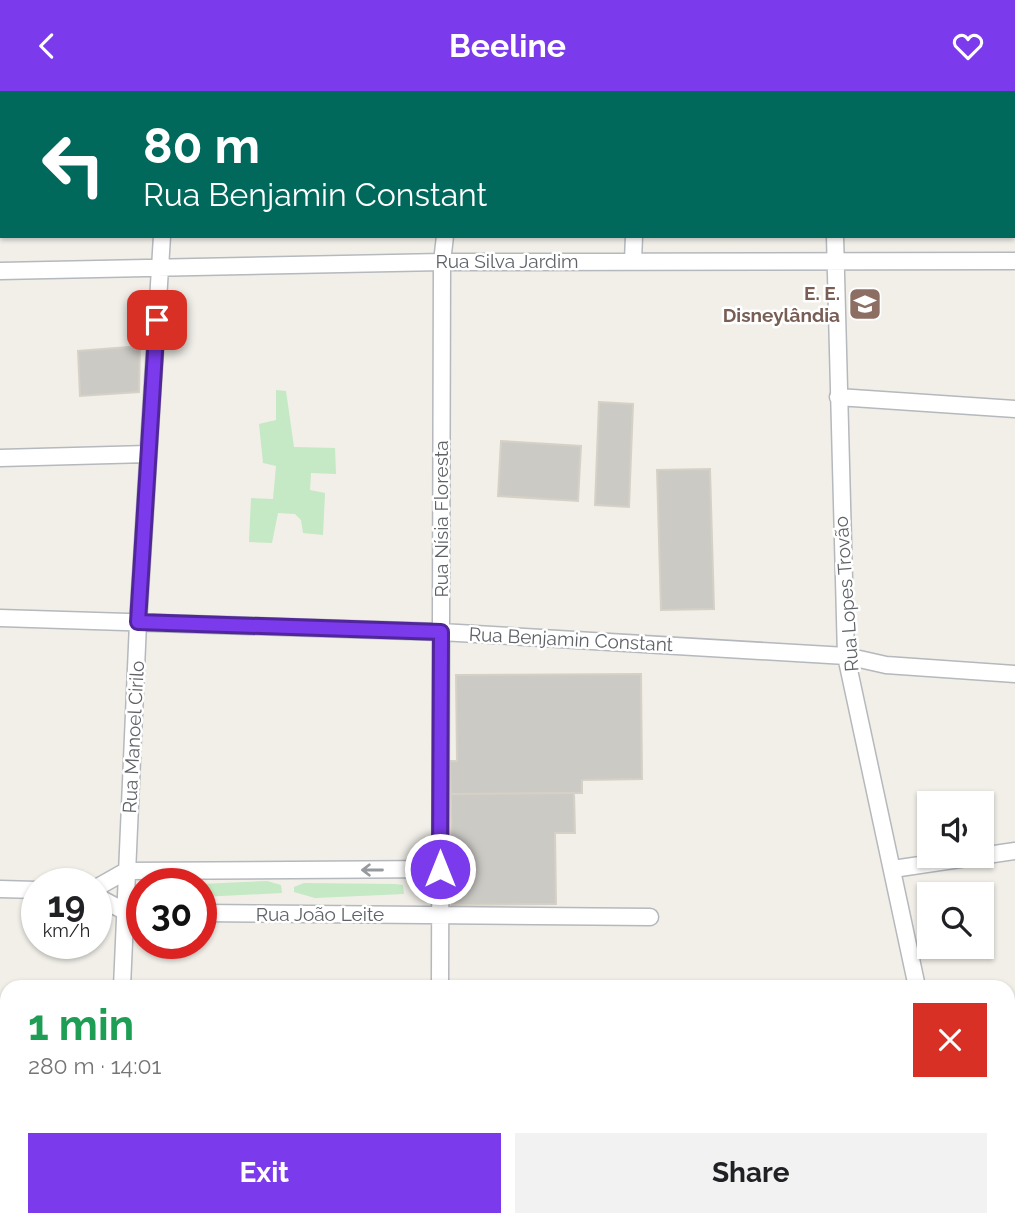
<!DOCTYPE html>
<html lang="en">
<head>
<meta charset="utf-8">
<style>
  :root { --surface:#fff; --page:#f2f2f2; --text:#202124; --muted:#757577; --accent:#7c3aed }
  body { margin:0; font-family:Raleway,sans-serif; background:var(--page); color:var(--text); height:100vh; display:flex; flex-direction:column; font-size:26px; white-space:nowrap }
  * { box-sizing:border-box; margin:0 }
  p { font-size:23px; color:var(--muted) }
  .icon { flex:none; width:38px; height:38px; fill:none; stroke:currentColor; stroke-width:2; stroke-linecap:round; stroke-linejoin:round }
  .map { position:relative; flex:1; overflow:hidden }
  .side { position:absolute; left:0px; top:889px; width:1015px; height:247px; display:flex; flex-direction:column; background:var(--surface); border-radius:21px 21px 0 0; box-shadow:0 2px 5px #0004 }
  .side>* { flex:none }
  .top-card { position:absolute; left:0px; top:0px; width:1015px; height:147px; box-shadow:0 2px 5px #0004; background:#00695c; color:#fff; overflow:hidden }
  .tools { position:absolute; left:917px; top:700px; display:grid; gap:14px }
  .tools a { display:grid; place-items:center; width:77px; height:77px; border-radius:0px; background:var(--surface); box-shadow:0 2px 5px #0004; font-size:35px }
  .speed { position:absolute; left:21px; top:777px; display:flex; gap:14px; font-size:35px; font-weight:700; text-align:center }
  .speed>* { display:grid; place-content:center; width:91px; height:91px; border-radius:50%; background:var(--surface); box-shadow:0 2px 5px #0004; line-height:1 }
  .speed small { font-size:18px; font-weight:400 }
  .speed .limit { border:10px solid #d22; background:#fff; color:#111 }
  .pin { position:absolute; display:grid; place-items:center; width:60px; height:60px; color:#fff; margin:-30px; border-radius:14px; box-shadow:0 4px 10px #0006 }
  .me { position:absolute; width:77px; margin:-38px; rotate:0deg; stroke-linejoin:round; filter:drop-shadow(0 0 5px #0008) }
  .turn { display:flex; align-items:center; gap:24px; height:147px; padding:0 28px; font-size:32px }
  .turn .icon { width:91px; height:91px; stroke-width:2.5 }
  .turn b { display:block; font-size:49px; line-height:60px }
  .round { display:grid; place-items:center; flex:none; width:74px; height:74px; border-radius:0px; background:var(--page) }
  .headline { display:flex; align-items:center; justify-content:space-between; height:119px; padding:0 28px }
  h1 { font-size:42px; font-weight:700; line-height:52px; color:#1e9e55 }
  .button { display:flex; gap:14px; margin-top:auto; padding:14px 28px }
  .button a { flex:1; height:80px; border-radius:0px; background:var(--accent); color:#fff; font-size:28px; font-weight:700; line-height:80px; text-align:center }
  .button a+a { background:var(--page); color:var(--text) }
  header { display:flex; justify-content:space-between; align-items:center; height:91px; padding:0 28px; background:var(--accent); color:#fff; font-size:32px; font-weight:700 }
  .map>svg:first-child { display:block }
  .green { fill:#c5e8c5 }
  .building { fill:#cccac5; stroke:#d6d1c6; stroke-width:2 }
  .lines { fill:none; stroke-linecap:round; stroke-linejoin:round }
  .minor-casing { stroke:#b5b8bc; stroke-width:19 }
  .secondary-casing { stroke:#b6babf; stroke-width:26 }
  .minor { stroke:#fff; stroke-width:16 }
  .secondary { stroke:#fff; stroke-width:23 }
  .oneway { stroke:#979a9d }
  .route-casing { stroke:#51269a; stroke-width:18 }
  .route { stroke:#7c3aed; stroke-width:12 }
  .labels { text-anchor:middle; dominant-baseline:central; stroke-width:5; stroke-linejoin:round; paint-order:stroke }
  .street-label { font-size:19px; fill:#5f6368; stroke:#fff }
  .education-label { font-size:19px; font-weight:bold; fill:#785e54; stroke:#fff; text-anchor:end }
</style>
</head>
<body>
<header><svg class="icon" aria-label="back" viewBox="0 0 24 24"><path d="M15 5l-7 7 7 7"/></svg>Beeline<svg class="icon" aria-label="heart" viewBox="0 0 24 24"><path d="M12 20l-8-8c-3-5 5-10 8-4 3-6 11-1 8 4z"/></svg></header>
<div class="map">
<svg width="1015" height="1135" viewBox="0 0 1015 1135">
  <rect width="100%" height="100%" fill="#f1efe8"/>
  <!-- green -->
  <path class="green" d="M276,299L286,300L294,356L335,357L336,383L311,382L310,399L325,402L323,444L303,442L301,429L295,423L278,422L272,452L249,451L251,407L273,408L276,375L263,372L259,333L276,329Z
    M267,790L281,794L282,802L201,806V793Z
    M304,792L395,793L403,794L404,803L315,807L294,801V796Z
    M0,1059L7,1060V1129H422V1135H0Z"/>
  <!-- building -->
  <path class="building" d="M140,255L139,301L80,305L78,260Z
    M599,311L633,313L629,416L595,414Z
    M501,350L581,355L578,410L498,405Z
    M710,378L714,518L661,519L657,379Z
    M641,583L642,688L582,689V702L451,703L450,670H457L456,584Z
    M574,702L575,742H555L556,813L452,814L451,703Z
    M1008,1037L1015,1038V1135H1003V1129H1008Z
    M746,1129H922V1135H746Z
    M970,1129H1003V1135H970Z"/>
  <g class="lines">
    <defs>
      <path id="minor" d="M167,2V0
        M451,2V0
        M474,2V0
        M636,2V0
        M835,2V0
        M835,145L846,565L917,896
        M633,170L634,145
        M0,180L442,171L1015,170
        M838,306L1015,318
        M0,367L148,363
        M0,527L441,541L846,565L886,574L1015,583
        M893,778L1015,760
        M96,797L126,780L440,778
        M0,798L37,799
        M96,805L126,821L142,822
        M201,822L650,826
        M122,896L138,532L162,145
        M440,896L442,171L445,145
        M1008,1006L1015,1007
        M952,1129V1135
        M439,1135V1129"/>
      <path id="secondary" d="M0,1042L7,1044
        M547,1129L588,1135"/>
    </defs>
    <!-- minor casing -->
    <use href="#minor" class="minor-casing"/>
    <!-- secondary casing -->
    <use href="#secondary" class="secondary-casing"/>
    <!-- minor -->
    <use href="#minor" class="minor"/>
    <!-- secondary -->
    <use href="#secondary" class="secondary"/>
  </g>
  <!-- one-way arrows -->
  <defs><path id="oneway-shaft" d="M-6 0H5M1.5-3L5.5 0L1.5 3" fill="none" stroke-width="1.6" stroke-linecap="round" stroke-linejoin="round" transform="scale(1.75)"/></defs>
  <use class="oneway" href="#oneway-shaft" transform="translate(372 779) rotate(180)"/>
  <g class="lines">
    <defs>
      <path id="route" d="M157,229L138,531L441,541L440,778"/>
    </defs>
    <!-- route casing -->
    <use href="#route" class="route-casing"/>
    <!-- route -->
    <use href="#route" class="route"/>
  </g>
  <!-- icons -->
  <defs>
    <symbol id="school-square" viewBox="-11 -11 22 22"><rect x="-9" y="-9" width="18" height="18" rx="4" fill="#8d6e63" stroke="#fff"/><path d="M0-5L7-2L0 1L-7-2ZM-4 1L0 2.5L4 1V4Q0 6-4 4Z" fill="#fff"/></symbol>
  </defs>
  <g fill-rule="evenodd">
    <use href="#school-square" x="846" y="194" width="38" height="38"/>
  </g>
  <g class="labels">
    <!-- street labels -->
    <g class="street-label">
      <text x="507" y="170">Rua Silva Jardim</text>
      <text transform="translate(441 428) rotate(-90)">Rua Nísia Floresta</text>
      <text transform="translate(846 503) rotate(-94)">Rua Lopes Trovão</text>
      <text transform="translate(571 548) rotate(3)">Rua Benjamin Constant</text>
      <text transform="translate(133 646) rotate(-87)">Rua Manoel Cirilo</text>
      <text x="320" y="823">Rua João Leite</text>
    </g>
    <!-- education labels -->
    <g class="education-label">
      <text x="840" y="202">E. E.<tspan x="840" dy="22">Disneylândia</tspan></text>
    </g>
  </g>
</svg>
<div class="tools">
<a><svg class="icon" aria-label="sound" viewBox="0 0 24 24"><path d="M4 9h4l5-4v14l-5-4H4zM17 9q2 3 0 6"/></svg></a>
<a><svg class="icon" aria-label="search" viewBox="0 0 24 24"><circle cx="10" cy="10" r="6"/><path d="M15 15l6 6"/></svg></a>
</div>
<div class="speed"><div>19<small>km/h</small></div><div class="limit">30</div></div>
<div class="pin" style="left:157px;top:229px;background:#d93025"><svg class="icon" aria-label="arrive" viewBox="0 0 24 24"><path d="M6 21V4h12l-3 4 3 4H6"/></svg></div>
<svg class="me" style="left:440px;top:778px" viewBox="-20 -20 40 40"><circle r="17" fill="#7c3aed" stroke="#fff" stroke-width="3"/><path d="M0-11L8 9 0 5-8 9z" fill="#fff"/></svg>
<div class="top-card">
<div class="turn"><svg class="icon" aria-label="left" viewBox="0 0 24 24"><path d="M17 20v-9H6M10 6l-5 5 5 5"/></svg><div><b>80 m</b>Rua Benjamin Constant</div></div>
</div>
<section class="side">
<div class="headline"><div><h1>1 min</h1><p>280 m · 14:01</p></div><a class="round" style="background:#d93025;color:#fff"><svg class="icon" aria-label="close" viewBox="0 0 24 24"><path d="M6 6l12 12M18 6L6 18"/></svg></a></div>
<div class="button"><a>Exit</a><a>Share</a></div>
</section>
</div>
</body>
</html>
